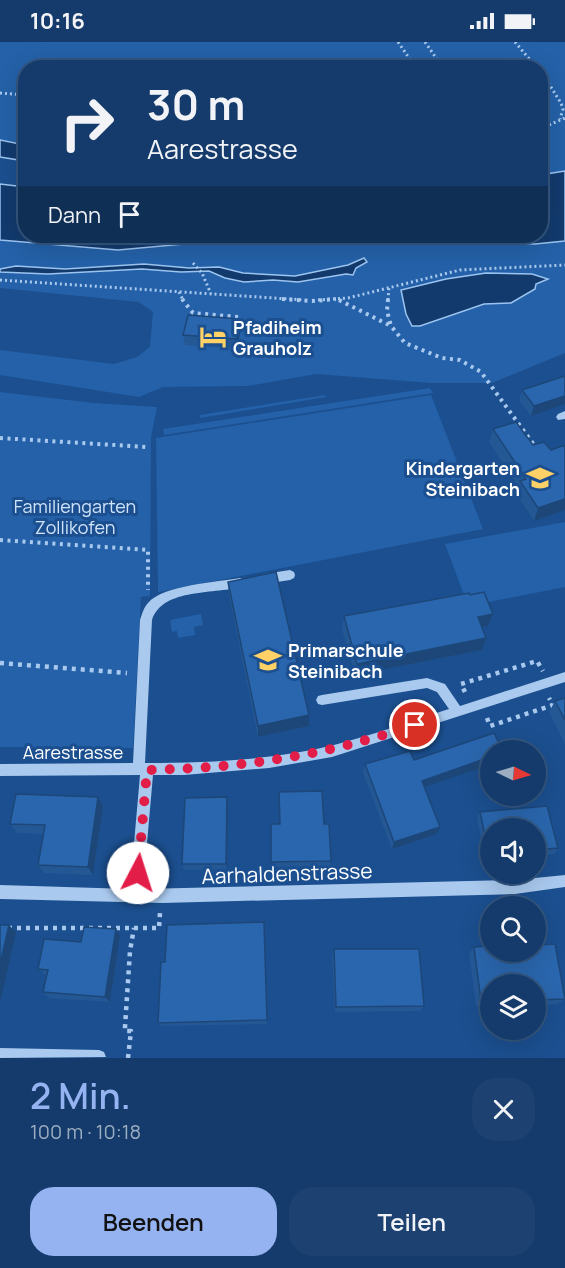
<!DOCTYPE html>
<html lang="de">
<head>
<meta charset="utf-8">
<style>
  :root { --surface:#143b6b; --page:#1d4271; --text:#f1f3f6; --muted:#9dadc1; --line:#33557e; --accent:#95b2f1 }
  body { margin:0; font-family:Manrope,sans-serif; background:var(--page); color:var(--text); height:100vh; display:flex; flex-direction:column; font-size:22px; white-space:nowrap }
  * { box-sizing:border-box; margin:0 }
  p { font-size:20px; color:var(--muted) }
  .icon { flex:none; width:33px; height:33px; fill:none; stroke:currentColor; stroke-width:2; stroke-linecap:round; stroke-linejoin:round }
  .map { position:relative; height:1016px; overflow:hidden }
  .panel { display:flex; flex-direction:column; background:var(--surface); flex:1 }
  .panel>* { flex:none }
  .banner { position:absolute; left:18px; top:18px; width:530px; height:183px; border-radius:24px; box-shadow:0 6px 24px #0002,0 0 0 2px var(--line); background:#143b6b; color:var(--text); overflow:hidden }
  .needle { width:39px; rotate:95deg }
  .buttons { position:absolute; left:480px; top:698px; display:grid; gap:12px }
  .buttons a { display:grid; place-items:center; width:66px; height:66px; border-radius:50%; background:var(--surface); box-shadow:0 6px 24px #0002,0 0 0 2px var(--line); font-size:30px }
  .pin { position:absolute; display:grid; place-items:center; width:51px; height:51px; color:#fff; margin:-26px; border:3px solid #fff; border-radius:50%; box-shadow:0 2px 6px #0007 }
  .me { position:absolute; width:66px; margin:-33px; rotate:5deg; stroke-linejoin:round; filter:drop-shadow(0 0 4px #0008) }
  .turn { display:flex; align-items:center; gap:21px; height:126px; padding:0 30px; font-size:27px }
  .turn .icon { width:78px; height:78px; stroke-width:2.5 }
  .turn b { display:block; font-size:42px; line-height:51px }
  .then { display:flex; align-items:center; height:57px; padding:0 30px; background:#0003; gap:12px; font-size:22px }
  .round { display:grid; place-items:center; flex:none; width:63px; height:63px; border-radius:24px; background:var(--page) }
  .overview { display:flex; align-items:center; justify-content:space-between; height:102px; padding:0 30px }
  h1 { font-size:36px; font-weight:600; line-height:45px; color:var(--accent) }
  .action { display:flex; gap:12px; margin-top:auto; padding:12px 30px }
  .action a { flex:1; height:69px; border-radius:24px; background:var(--accent); color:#111; font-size:24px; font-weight:600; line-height:69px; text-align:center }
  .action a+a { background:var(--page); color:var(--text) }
  .status { display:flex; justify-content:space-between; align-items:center; height:42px; padding:0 30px; background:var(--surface); direction:ltr }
  .status svg { height:16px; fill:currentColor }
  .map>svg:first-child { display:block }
  .green { fill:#2461a8; fill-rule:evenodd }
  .water { fill:#123a6d; stroke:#9cc4f0; stroke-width:1.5 }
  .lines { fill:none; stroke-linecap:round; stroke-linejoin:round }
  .path-far2 { stroke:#a9c9ee; stroke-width:3; stroke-dasharray:2 3; stroke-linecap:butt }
  .path-far1 { stroke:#a9c9ee; stroke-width:4; stroke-dasharray:3 4.5; stroke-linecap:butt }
  .path { stroke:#a9c9ee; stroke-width:4.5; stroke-dasharray:4 5; stroke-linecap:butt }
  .minor { fill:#a9c9ee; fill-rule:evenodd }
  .wall { fill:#245895 }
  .shaded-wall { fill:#1d4779 }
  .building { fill:#2a66ad; stroke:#1d4779; stroke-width:1.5 }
  .route { stroke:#e11d48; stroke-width:10; stroke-dasharray:0 18 }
  .labels { text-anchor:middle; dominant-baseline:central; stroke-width:6; stroke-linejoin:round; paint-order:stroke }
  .poi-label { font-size:18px; font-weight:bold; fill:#fff; stroke:#1b4f8f; text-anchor:start }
  .park-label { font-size:18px; fill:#cfe3fa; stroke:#1b4f8f }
  .street-label { font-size:18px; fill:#fff; stroke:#1b4f8f }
  .near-street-label { font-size:21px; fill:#fff; stroke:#1b4f8f }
</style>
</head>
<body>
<div class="status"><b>10:16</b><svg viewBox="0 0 49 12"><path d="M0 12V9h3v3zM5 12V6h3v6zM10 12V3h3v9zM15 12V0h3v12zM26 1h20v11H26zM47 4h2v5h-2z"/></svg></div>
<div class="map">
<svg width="565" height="1016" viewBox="0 0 565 1016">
  <rect width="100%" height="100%" fill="#1b4f8f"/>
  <!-- green -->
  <path class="green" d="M0,0H565V129L540,133V26H26L25,103L0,98Z
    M0,198L118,208L217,199L296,201L438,199L535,202L565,199V311L492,341H431L316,332L248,344L163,345L139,355L0,333V308L114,322L137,315L150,305L153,270L139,260L0,246ZM486,231L532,232L547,238L535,243L526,253L511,261L484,262L420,284L401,248L446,237Z
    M430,346L433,351L164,393L163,387Z
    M0,350L94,361L157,365L151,395L150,554L141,555L133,706L0,705Z
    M325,353L326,355L200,376V373Z
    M431,353L483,487L158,550L156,396Z
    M565,480V545L468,564L445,502Z
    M201,572L203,583L194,585L195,593L178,596L177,589L172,590L170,578Z"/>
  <!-- water -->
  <path class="water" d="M0,98L25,103V119L0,115Z
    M565,129V199L535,202L438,199L296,201L217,199L118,208L0,198V142L25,145L26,194H540V133Z
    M364,216L367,220L356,226L353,233L346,232L298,240L273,238L244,240L225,236L209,229L181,230L142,227L48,232L0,230V227L16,224L65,227L144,222L189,226L219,225L243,231L295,234L348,223Z
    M486,231L532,232L548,237L536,242L535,247L511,261L484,262L420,284H412L406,272L401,248L446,237Z"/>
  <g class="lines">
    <!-- path-far2 -->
    <path class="path-far2" d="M398,0L416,26
      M425,0L443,26
      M515,0L537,26
      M540,28L561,61L563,67L560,77
      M0,51L26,53
      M540,87L565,76
      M193,221L202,231L211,252
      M0,238L304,258
      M179,250L183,258
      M318,258L348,256L460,228L565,223
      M388,258L389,245"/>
    <!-- path-far1 -->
    <path class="path-far1" d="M182,257L193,271L238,275
      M282,257L312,259L336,257
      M388,257L387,269L391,284L405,301L442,316L460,318L481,330L537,407
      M339,258L391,284
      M0,396L147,405
      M0,498L148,508V548"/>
    <!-- path -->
    <path class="path" d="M0,621L127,631
      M465,650L461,642L537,619L543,629
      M487,676L490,684L553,663L549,656
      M8,886H159L160,870
      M128,1016L131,989H125V985L130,909L134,886"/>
    <!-- minor -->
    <path class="minor" d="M565,369V377L558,378L556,375L558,372Z
      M290,528L294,530L295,533L294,536L290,538L264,542L260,540L259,537L260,534L264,532Z
      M240,536L244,538L245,541L244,544C216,553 163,545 152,578L145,721C208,721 273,718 334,703C373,693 411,679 449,667L437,650L427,646L322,663L318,662L316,658L318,654L322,653L427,636L445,642L460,664L565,630V640L332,715L269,726L184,733H153L143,847L515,838L565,833V845L515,852L162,861L0,857V843L130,847L140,733L0,734V722L133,721L140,578C142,572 144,565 148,561C163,543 218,540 240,536Z
      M0,1006L99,1008L104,1010L106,1015L0,1016Z"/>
  </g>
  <!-- wall -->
  <path class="wall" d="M241,287L237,307L185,303L183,293Z
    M565,334V362L531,374L519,358L522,348Z
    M493,387L533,403L551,408L565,403V468L534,479L516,451L518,444L489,400Z
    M228,540L309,684L258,695L229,553Z
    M470,553L493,572L488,584L482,586L486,596L482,608L355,633L342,587L344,574Z
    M565,656V702L549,670L555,659Z
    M414,718L490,723L425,745L437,792L392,807L363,731L365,722Z
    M98,755L103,764L93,833L44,831L38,823L44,792L17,791L10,782Z
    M228,762L227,827L184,828L182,822Z
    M547,764L558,806L554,812L536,814V786H490V818L486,819L477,776L480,770Z
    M271,782H324L331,819L330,824L271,825Z
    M264,880L267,982L161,984L158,981L165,920Z
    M120,894L110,960L49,956L43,950L46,933L44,932L38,927L81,900Z
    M474,905L565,957L557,962L536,963V942H490V964H476L469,911Z
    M334,907L424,964L420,969L335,970L332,914Z"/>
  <!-- shaded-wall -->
  <path class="shaded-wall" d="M240,277L241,287L237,307L236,297Z
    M565,354V362L531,374L534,364Z
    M565,457V468L534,479L538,466Z
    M493,572L488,584L474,587L478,575Z
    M486,596L482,608L355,633L357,622Z
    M309,673V684L258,695V684Z
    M490,715V723L419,747L422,739Z
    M98,755L103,764L93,833L88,825Z
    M227,755L228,762L227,827L226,822Z
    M440,785L437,792L392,807L394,800Z
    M9,883L16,890L0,961V922Z
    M116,887L120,894L110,960L105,955Z"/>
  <!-- building -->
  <path class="building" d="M188,273L240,277L236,297L183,293Z
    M565,334V354L534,364L522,348Z
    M516,380L533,403L544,400L551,408L565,403V457L538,466L520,439L526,437L493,387Z
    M276,530L309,673L258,684L228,540Z
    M484,550L493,572L478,575L486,596L357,622L344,574L469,551L470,553Z
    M565,656V678L555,659Z
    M494,691L502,708H490V715L422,739L440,785L394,800L365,722L410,709L414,718Z
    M322,749L324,782H329L331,819L271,820V782H280L279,750Z
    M16,752L98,755L88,825L38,823L45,783L10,782Z
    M227,755L226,822H182L185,756Z
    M547,764L558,806L536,808V786H490V813H489L480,770Z
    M264,880L267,978L158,981L161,920H165L167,883Z
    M0,883H9L0,922Z
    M84,885L116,887L105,955L43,950L48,928L38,927L44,897L81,900Z
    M555,902L565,957L536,958V942H490V959H481L474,905L490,904V909H536V903Z
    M334,907H419L424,964L336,965Z"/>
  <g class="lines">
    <!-- route -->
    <path class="route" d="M138,831L147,728C244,726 323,714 415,683"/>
  </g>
  <!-- icons -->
  <defs>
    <symbol id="hotel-bare" viewBox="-9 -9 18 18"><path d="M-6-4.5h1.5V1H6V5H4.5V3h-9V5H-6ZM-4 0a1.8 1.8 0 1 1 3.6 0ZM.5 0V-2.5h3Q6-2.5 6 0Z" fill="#ffd166" stroke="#1b4f8f" stroke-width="2.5" paint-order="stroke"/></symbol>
    <symbol id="school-bare" viewBox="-9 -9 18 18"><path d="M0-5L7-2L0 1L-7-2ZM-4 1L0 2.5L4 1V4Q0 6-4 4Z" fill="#ffd166" stroke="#1b4f8f" stroke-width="2.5" paint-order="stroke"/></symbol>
  </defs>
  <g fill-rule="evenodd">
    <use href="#hotel-bare" x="194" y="276" width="38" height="38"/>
    <use href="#school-bare" x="521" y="417" width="38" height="38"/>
    <use href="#school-bare" x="249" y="599" width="38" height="38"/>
  </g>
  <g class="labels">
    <!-- poi labels -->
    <g class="poi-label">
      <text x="233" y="285">Pfadiheim<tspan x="233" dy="21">Grauholz</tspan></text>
      <text x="520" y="426" text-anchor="end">Kindergarten<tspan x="520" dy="21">Steinibach</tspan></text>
      <text x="288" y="608">Primarschule<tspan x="288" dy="21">Steinibach</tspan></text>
    </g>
    <!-- park labels -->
    <g class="park-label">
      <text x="75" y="464">Familiengarten<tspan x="75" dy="21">Zollikofen</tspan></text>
    </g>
    <!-- street labels -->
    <g class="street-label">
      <text x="73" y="710">Aarestrasse</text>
    </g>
    <!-- near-street labels -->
    <g class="near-street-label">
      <text transform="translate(287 831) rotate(-2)">Aarhaldenstrasse</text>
    </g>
  </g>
</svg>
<div class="buttons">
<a><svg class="needle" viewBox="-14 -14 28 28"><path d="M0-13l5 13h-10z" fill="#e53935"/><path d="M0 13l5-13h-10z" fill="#9dadc1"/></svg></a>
<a><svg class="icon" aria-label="sound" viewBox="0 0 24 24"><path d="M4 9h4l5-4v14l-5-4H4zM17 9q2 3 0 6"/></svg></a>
<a><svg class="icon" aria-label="search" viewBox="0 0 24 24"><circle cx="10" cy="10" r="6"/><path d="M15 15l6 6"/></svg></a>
<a><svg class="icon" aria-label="layers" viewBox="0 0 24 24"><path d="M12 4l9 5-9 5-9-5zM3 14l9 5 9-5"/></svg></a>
</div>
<div class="pin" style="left:415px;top:683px;background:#d93025"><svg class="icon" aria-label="arrive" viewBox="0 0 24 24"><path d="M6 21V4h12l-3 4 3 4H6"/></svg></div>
<svg class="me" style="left:138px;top:831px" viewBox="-20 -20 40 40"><circle r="19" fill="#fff"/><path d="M0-13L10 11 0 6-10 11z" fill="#e11d48"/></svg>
<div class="banner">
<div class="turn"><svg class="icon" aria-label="right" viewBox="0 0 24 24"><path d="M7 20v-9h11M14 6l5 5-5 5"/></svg><div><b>30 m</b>Aarestrasse</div></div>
<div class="then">Dann<svg class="icon" aria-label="arrive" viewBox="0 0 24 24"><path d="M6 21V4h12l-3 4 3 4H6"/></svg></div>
</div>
</div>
<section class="panel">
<div class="overview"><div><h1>2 Min.</h1><p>100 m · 10:18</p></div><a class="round"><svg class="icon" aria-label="close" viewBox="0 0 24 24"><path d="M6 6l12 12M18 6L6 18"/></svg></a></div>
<div class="action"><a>Beenden</a><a>Teilen</a></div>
</section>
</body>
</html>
